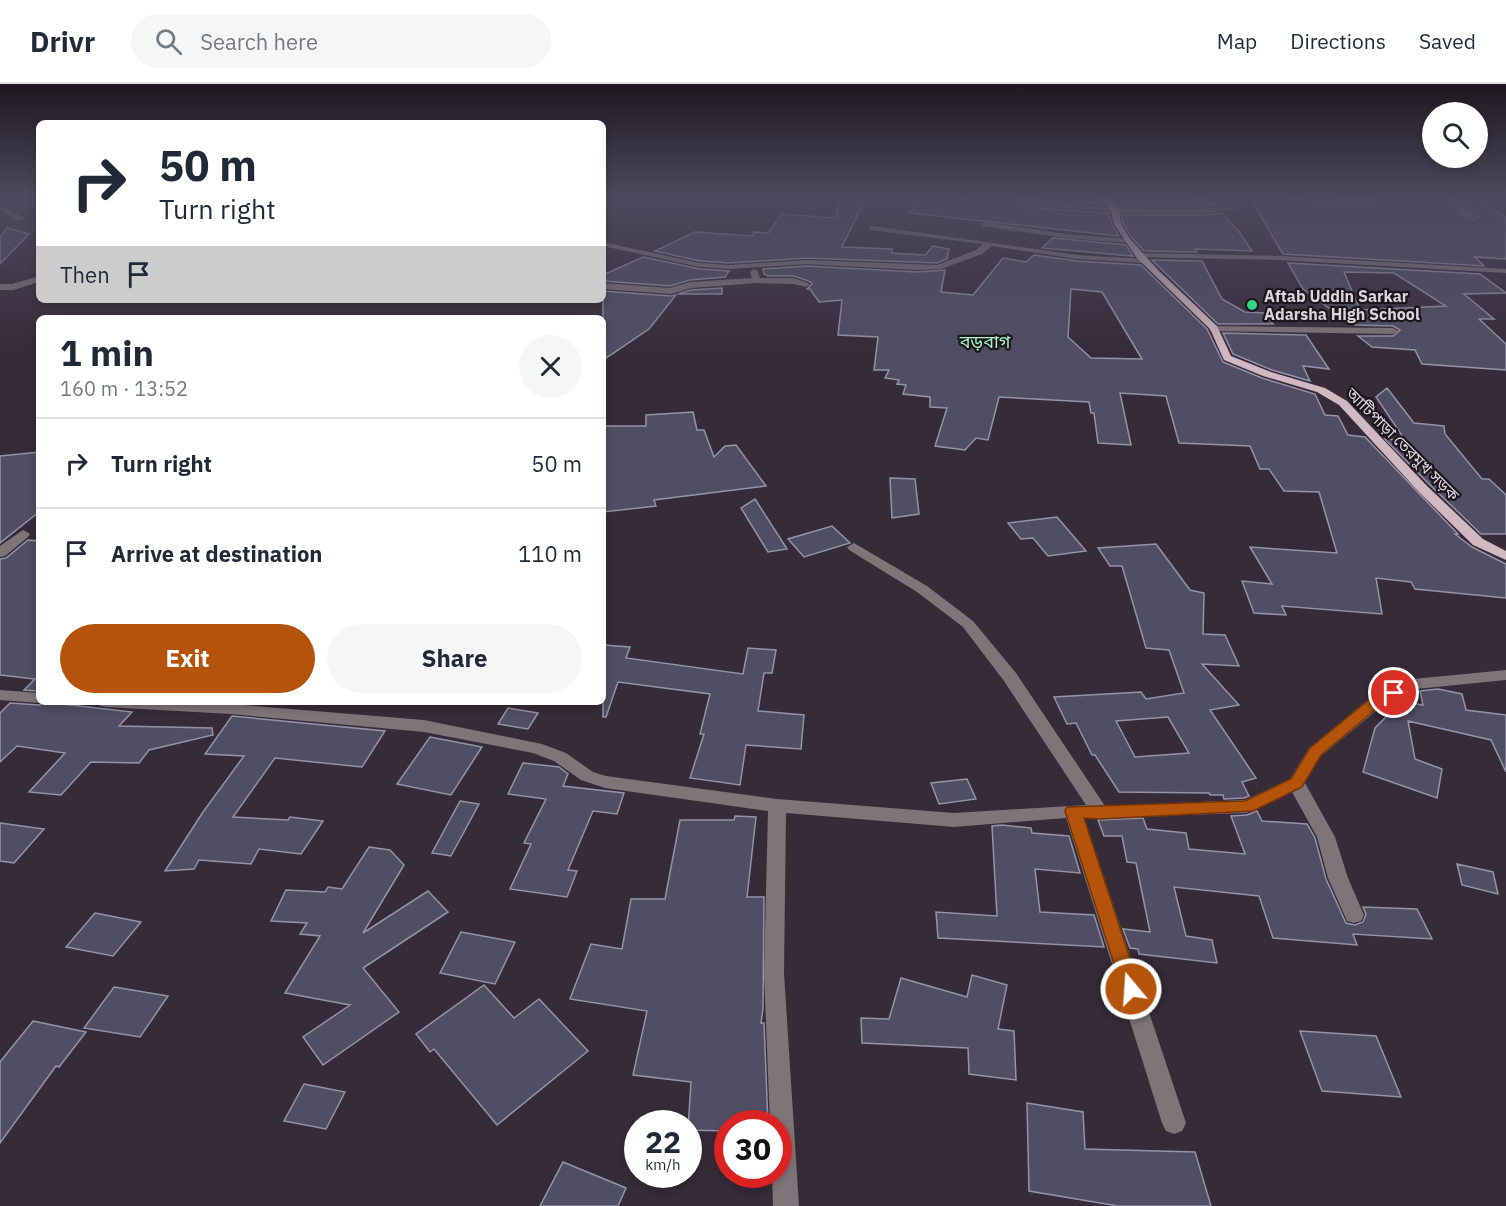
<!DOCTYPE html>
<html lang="en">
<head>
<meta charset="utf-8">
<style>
  :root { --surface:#fff; --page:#f6f6f7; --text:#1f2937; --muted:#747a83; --line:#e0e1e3; --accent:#b45309 }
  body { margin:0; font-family:"IBM Plex Sans","Noto Sans Bengali",sans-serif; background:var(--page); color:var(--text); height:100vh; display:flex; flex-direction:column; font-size:22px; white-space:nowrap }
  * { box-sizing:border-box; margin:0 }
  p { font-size:20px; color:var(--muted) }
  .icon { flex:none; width:33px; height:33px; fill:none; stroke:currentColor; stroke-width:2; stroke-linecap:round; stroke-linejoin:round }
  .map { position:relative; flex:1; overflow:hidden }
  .panel { position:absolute; left:36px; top:231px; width:570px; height:390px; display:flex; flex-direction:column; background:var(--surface); border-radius:9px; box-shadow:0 3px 9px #0003 }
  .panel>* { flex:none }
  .guide { position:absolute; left:36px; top:36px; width:570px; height:183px; border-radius:9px; box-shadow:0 3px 9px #0003; background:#fff; color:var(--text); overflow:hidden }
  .buttons { position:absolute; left:1422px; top:18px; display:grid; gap:12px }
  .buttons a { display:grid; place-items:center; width:66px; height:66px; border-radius:50%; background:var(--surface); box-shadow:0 3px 9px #0003; font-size:30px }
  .speed { position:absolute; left:624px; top:1026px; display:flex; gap:12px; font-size:30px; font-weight:700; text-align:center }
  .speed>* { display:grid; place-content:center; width:78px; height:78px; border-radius:50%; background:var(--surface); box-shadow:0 3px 9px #0003; line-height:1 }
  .speed small { font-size:15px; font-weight:400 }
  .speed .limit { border:9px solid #d22; background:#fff; color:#111 }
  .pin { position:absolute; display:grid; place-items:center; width:51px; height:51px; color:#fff; margin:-26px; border:3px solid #fff; border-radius:50%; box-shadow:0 2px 6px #0007 }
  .me { position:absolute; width:66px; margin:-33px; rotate:342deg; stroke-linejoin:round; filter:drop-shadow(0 0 4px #0008) }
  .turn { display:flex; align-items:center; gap:21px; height:126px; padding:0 24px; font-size:27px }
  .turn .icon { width:78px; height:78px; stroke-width:2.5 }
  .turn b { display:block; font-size:42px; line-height:51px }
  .then { display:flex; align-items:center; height:57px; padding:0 24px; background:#0003; gap:12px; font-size:22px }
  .round { display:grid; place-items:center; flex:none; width:63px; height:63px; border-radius:32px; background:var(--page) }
  .overview { display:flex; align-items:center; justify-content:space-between; height:102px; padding:0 24px }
  h1 { font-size:36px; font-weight:700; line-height:45px }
  .cta { display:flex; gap:12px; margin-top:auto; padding:12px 24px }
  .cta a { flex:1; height:69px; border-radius:36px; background:var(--accent); color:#fff; font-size:24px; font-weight:700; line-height:69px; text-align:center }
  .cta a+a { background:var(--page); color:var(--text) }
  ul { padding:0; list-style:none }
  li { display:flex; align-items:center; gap:18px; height:90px; padding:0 24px; border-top:2px solid var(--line) }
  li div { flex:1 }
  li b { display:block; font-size:22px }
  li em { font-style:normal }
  header { display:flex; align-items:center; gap:36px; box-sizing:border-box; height:84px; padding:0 30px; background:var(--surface); border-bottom:2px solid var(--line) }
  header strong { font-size:28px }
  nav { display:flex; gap:33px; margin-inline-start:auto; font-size:21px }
  .search { width:420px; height:54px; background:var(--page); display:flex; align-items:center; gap:15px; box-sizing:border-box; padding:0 21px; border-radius:33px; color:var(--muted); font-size:22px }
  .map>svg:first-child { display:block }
  .building { fill:#504e62; stroke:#9593a9; stroke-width:1.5; fill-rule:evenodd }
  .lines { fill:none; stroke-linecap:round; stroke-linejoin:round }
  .minor { fill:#7f7478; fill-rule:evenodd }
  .major { fill:#d0b9c0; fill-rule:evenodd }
  .route { fill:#b45309; stroke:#753606; stroke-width:1.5 }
  .poi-dot { fill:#2fd883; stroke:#1b151c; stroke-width:2 }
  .labels { text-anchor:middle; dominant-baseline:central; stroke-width:4.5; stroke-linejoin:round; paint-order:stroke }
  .far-poi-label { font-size:16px; font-weight:bold; fill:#ddd4de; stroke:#1b151c; text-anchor:start }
  .far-street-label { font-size:16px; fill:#ddd4de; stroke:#1b151c }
  .far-quarter-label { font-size:18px; fill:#aaf5c4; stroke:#1b151c }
</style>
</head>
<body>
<header>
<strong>Drivr</strong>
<div class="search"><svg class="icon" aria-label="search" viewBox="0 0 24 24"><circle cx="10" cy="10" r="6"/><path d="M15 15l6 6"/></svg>Search here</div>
<nav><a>Map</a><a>Directions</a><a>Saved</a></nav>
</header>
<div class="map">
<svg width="1506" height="1122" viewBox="0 0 1506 1122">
  <rect width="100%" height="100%" fill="#372a39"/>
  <!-- building -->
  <path class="building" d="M841,112H867L842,163L892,165V169L925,171L933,162L949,165L947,175L937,179L807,174L729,179L700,177L655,167L695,148L752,152L754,148L768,149L782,130L835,134Z
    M923,112L968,115L969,112H1097L1103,120L1022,115L1017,121L1019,123L1109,129L1112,141L1119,152L910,129Z
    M1109,112H1174L1175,114L1210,115L1215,121H1118Z
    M1249,112H1278L1280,114L1372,120L1378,117L1376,112H1441L1470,136L1478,133L1477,130L1455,112H1473L1506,134V175L1475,173L1484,182L1283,170Z
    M1222,129L1240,149L1252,167L1195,165L1197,168L1144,167L1132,154L1123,139L1122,131H1207Z
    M7,144L29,150L0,180V153Z
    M1053,154L1126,161L1133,172L1042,164Z
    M1034,171L1077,177L1141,181L1207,245L1223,278L1262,294L1315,310L1325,331L1338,332L1348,351L1365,353L1458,450H1455L1472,463L1506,480V514L1415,505L1411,498L1376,494L1382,530L1282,522L1286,531L1254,529L1242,497L1272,500L1250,463L1337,469L1319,408L1284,407L1269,385H1260L1250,362L1179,359L1166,312L1120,309L1131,361L1098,359L1094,329H1091L1089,318L999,313L988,356L976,354L965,366L935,362L947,324L930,323V313L903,310L906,301L897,300L899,296L885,294L889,286H874L878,253L838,251L842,216L819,218L810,205H807L812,200L811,198L794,192H768L764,190L763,185L807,182L917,188L945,186L941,208L973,211L1003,174L1026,178ZM1071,205L1102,208L1142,275L1091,274L1068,253Z
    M643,173L700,185L729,187L725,193L690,196L670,202L603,197V191Z
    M1152,176L1202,177L1222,215L1245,228L1265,229L1273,240H1218Z
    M1288,179L1480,190L1506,209L1464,210L1494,235H1479L1506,260V286L1422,280L1415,266L1372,263L1358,252H1393L1400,246L1393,242L1355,241L1356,236H1345L1303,205ZM1344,188L1394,189L1446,222L1360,226Z
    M722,204V210H678L691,206Z
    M603,207L671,212L676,211L649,245L603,276Z
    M1223,249L1306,251L1329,285L1303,282L1310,297L1272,286L1233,270Z
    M1387,304L1414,339L1444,342L1445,350L1482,395H1489L1506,411V450H1481L1429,400L1385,355L1405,356L1376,313Z
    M693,328L697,346H704L714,373L725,362L736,361L766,402L654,416L656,422L603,428V342H646V331Z
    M39,368V428L0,459V372Z
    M890,394L915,395L919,430L892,434Z
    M755,415L787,465L768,468L741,424Z
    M1057,433L1086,467L1048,472L1033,454L1021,455L1008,439Z
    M832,442L850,459L804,473L788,455Z
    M28,456L39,457V607L24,606L35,595L0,591V475L6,474Z
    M1156,460L1190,506L1204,509L1203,550L1225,551L1239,582L1202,580L1239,621L1210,626L1256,694L1242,698L1249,712L1244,714L1224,715L1223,711H1210L1209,709L1119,708L1095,671H1092L1076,639L1067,640L1054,613L1141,608L1146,615L1184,609L1169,566L1146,564L1122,482H1110L1098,464ZM1168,633L1189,669L1135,673L1116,637Z
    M603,561L630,563L626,574L743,590L748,564L776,566L772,589H764L758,627L804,631L801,665L746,661L740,701L690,694L704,650H700L710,610L618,598L606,633H603Z
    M1438,605L1462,610L1466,626L1506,631V688L1491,656L1408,637L1415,675L1442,685L1437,714L1363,688L1375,644L1404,615L1405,618L1423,621L1420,607Z
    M45,618L132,628L119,642L212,644L213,651L149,666L139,679L91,678L61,711L29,708L65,669L17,662L0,678V629L10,619L39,621Z
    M508,624L538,629L528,645L498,640Z
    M232,632L385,647L362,683L275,674L233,733L288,736L290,733L323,737L301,770L259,765L251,780L199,776L194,785L165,787L203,728L244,672L205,670Z
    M430,653L482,663L451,711L397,700Z
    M523,679L559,683L568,690L563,702L624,709L617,730L593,727L568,786L577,787L567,813L510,805L531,760L524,759L546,715L508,710Z
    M967,695L976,715L939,720L931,699Z
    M460,717L479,720L451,772L432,769Z
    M1257,727L1262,737L1307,740L1315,754L1326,795L1346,839L1355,841L1363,838L1366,830L1363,823L1417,825L1432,855L1353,850L1357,861L1273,854L1259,812L1174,803L1186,852L1212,856L1217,879L1139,870L1138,865L1130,864L1123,845L1150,848L1136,779L1127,778L1122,752H1104L1098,736L1143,734L1147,745L1186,749L1189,765L1245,770L1231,732L1247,731Z
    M735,732L756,733L747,813H764L763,925L761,939H764L768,1040H728V1047L688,1046L691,998L633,991L647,927L570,915L591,860L622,865L631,815H665L680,736H734Z
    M0,739L44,745L14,779L0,777Z
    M1002,741L1031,744L1032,749L1069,752L1080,789L1035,785L1040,828L1094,831L1104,863L938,854L936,828L997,832L992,742Z
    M369,763L390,766L404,781L363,849L428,807L448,828L363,884L399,928L323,981L303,953L350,921L285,909L320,852L300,850L307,839L271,837L286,806L325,808L328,803L342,805Z
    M1457,780L1493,788L1498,810L1462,801Z
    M95,829L141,838L113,872L66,863Z
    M461,848L515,858L495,900L440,889Z
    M972,891L1007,901L998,945L1014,947L1016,996L969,990L968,964L862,959L861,934L889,935L901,894L967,913Z
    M484,901L514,934L539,915L588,967L497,1041L434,965L430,968L416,950Z
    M114,903L168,912L140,953L84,944Z
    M33,937L86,948L59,983L56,982L0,1059V978Z
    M1300,947L1376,952L1401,1013L1322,1007Z
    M304,1000L345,1008L326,1045L284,1037Z
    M1027,1019L1083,1028L1085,1065L1195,1068L1211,1122H1118L1029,1107Z
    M563,1078L626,1104L618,1122H540Z"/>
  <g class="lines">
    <!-- minor -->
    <path class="minor" d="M1280,112H1373L1376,116L1372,118Z
      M1443,112H1451L1476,132L1469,134Z
      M1022,117C1093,121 1163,130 1234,122L1238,124L1207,129H1115L1111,127L1019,121Z
      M0,121L23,133L24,135L17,137L0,126Z
      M985,138L1066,150L1128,155L1132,157L1128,159L1066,154L982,142L981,140Z
      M873,142L1077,171L1144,175L1148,177L1144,179L1077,175L992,162L982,170L941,185L917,186L807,180L729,185L700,183L603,162V158L700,179L729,181L807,176L937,181L976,166L983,160L870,146V142Z
      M1139,169L1280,172L1506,185V189L1280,176L1136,173V169Z
      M754,185L757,186L760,194H794L810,200L806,203L794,200L757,199L691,204L671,210L603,205V199L670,204L690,198L752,194L750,188Z
      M39,192V198L13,206H0V200H12Z
      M1214,242L1393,244L1398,247L1393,250L1211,247L1209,245Z
      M23,446L30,450L28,453L5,472L0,473V462Z
      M854,459L927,502L973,537L1016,589L1105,722L1245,716L1290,695L1309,664L1370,614L1413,595L1506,586V596L1416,605L1382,622L1321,672L1305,699L1335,753L1348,794L1364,831L1361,837L1354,839L1347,837L1328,794L1317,753L1292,708L1247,729L1084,734L1186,1039L1182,1047L1174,1050L1166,1047L1162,1039L1066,734L954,743L786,729L784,889L799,1122H773L772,1090H778V1040H770L764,889L768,727L605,704L581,696L554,677L533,669L424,648L231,630L106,623L100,622L98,618L231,620L424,636L542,660L566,669L593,688L606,692L777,715L954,729L1086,721L1004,597L963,543L917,508L849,466L847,463Z
      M0,606L39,609V618H43L39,619L0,616Z"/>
    <!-- major -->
    <path class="major" d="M1099,112H1106L1119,125L1121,140L1130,155L1158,186L1217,242L1231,272L1271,288L1325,304L1347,317L1427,402L1483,455L1506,467V476L1473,461L1419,408L1339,321L1317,308L1263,292L1224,276L1210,245L1137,174L1114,140L1111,126Z"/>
  </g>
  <!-- sky -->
  <linearGradient id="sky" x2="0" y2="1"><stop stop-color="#1e171f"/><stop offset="0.42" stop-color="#4d4a5f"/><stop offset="1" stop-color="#4d4a5f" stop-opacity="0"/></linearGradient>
  <rect width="1506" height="269" fill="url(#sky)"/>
  <!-- route -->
  <path class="route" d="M1394,604L1402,609L1381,621L1321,671L1302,703L1253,727L1101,735L1084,734L1140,905L1137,911L1131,913L1124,911L1065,727L1067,723L1245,717L1291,695L1310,664L1371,614Z"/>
  <!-- markers -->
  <circle class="poi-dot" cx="1252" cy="221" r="6"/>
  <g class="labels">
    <!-- far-poi labels -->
    <g class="far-poi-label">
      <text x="1264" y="212">Aftab Uddin Sarkar<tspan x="1264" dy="18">Adarsha High School</tspan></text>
    </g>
    <!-- far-street labels -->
    <g class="far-street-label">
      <text transform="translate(1403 360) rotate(45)">আটিপাড়া তেরমুখ সড়ক</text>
    </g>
    <!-- far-quarter labels -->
    <g class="far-quarter-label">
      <text x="985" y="257">বড়বাগ</text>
    </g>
  </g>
</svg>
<div class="buttons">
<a><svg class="icon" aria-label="search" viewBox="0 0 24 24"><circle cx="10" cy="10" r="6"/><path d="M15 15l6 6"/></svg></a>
</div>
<div class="speed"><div>22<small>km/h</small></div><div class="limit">30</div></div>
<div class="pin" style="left:1394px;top:609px;background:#d93025"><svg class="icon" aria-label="arrive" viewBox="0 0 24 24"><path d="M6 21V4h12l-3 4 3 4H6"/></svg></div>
<svg class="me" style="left:1131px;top:905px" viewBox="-20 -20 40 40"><circle r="17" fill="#b45309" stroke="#fff" stroke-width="3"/><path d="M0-11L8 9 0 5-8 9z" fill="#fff"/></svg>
<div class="guide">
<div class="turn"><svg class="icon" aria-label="right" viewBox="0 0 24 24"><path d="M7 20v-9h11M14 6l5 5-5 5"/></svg><div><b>50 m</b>Turn right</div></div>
<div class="then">Then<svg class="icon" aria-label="arrive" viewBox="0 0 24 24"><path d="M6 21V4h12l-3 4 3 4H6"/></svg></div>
</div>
<section class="panel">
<div class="overview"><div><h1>1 min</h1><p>160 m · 13:52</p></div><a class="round"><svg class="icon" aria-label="close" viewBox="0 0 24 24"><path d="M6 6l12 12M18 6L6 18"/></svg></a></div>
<ul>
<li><svg class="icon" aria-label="right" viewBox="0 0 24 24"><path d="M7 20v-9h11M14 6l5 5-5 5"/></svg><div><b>Turn right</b></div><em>50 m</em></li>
<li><svg class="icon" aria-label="arrive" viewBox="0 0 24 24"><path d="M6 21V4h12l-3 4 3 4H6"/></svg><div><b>Arrive at destination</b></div><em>110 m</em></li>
</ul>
<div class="cta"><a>Exit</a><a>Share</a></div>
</section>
</div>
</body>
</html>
